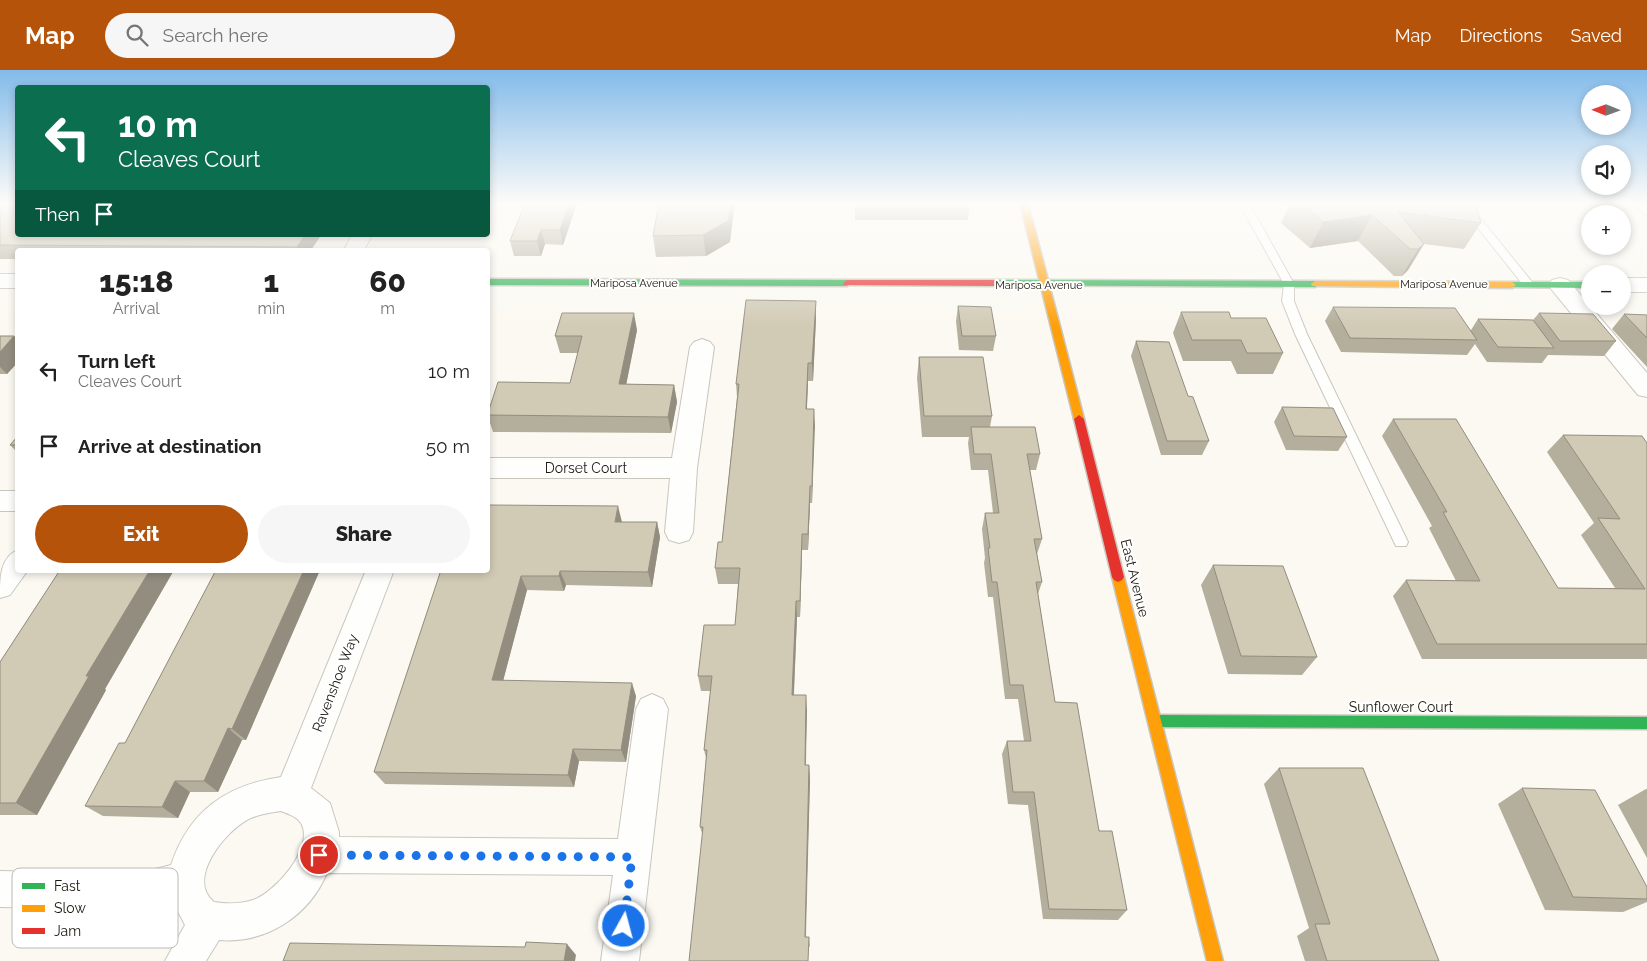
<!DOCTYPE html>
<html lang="en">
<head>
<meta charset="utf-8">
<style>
  :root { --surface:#fff; --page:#f6f6f6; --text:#222; --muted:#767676; --accent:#b45309 }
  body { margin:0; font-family:Raleway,sans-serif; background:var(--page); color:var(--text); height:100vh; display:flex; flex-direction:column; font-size:19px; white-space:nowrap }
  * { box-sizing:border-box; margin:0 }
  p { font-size:16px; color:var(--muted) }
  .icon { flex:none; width:28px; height:28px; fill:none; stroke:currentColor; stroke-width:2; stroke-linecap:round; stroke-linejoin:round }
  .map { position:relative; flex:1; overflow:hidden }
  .sheet { position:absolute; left:15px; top:178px; width:475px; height:325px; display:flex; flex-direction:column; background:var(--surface); border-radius:5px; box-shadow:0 2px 8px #0003 }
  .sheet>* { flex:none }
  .banner { position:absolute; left:15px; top:15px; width:475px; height:152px; border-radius:5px; box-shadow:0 2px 8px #0003; background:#0b6e4f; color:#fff; overflow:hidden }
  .needle { width:32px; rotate:271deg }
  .buttons { position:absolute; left:1581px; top:15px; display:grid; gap:10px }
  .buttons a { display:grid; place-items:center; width:50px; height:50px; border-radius:50%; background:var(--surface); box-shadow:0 2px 8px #0003; font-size:25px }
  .pin { position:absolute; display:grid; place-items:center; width:42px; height:42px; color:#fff; margin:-21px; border:2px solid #fff; border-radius:50%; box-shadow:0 1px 5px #0007 }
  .me { position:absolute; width:55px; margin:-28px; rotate:7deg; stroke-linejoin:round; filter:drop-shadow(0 0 4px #0008) }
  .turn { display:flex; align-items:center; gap:18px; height:105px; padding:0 20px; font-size:22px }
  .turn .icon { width:65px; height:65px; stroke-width:2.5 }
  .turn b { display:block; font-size:35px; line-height:42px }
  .then { display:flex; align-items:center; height:48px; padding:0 20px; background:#0003; gap:10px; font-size:19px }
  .eta { display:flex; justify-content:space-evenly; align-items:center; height:85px; text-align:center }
  .eta b { font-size:30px; font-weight:800; line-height:35px }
  .button { display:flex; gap:10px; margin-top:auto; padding:10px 20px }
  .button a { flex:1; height:58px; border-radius:30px; background:var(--accent); color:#fff; font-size:20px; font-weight:800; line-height:58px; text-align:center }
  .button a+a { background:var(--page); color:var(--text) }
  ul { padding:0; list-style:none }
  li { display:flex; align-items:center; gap:15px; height:75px; padding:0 20px }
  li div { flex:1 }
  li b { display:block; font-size:19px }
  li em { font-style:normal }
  header { display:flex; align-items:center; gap:30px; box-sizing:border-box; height:70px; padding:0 25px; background:var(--accent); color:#fff }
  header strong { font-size:24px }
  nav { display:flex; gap:28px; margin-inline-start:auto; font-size:18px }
  .search { width:350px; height:45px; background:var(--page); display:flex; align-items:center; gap:12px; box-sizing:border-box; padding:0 18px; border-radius:28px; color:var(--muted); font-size:19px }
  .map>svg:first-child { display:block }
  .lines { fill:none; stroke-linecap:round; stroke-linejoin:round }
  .lane-casing { stroke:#cac6be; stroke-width:2 }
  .street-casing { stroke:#cac6be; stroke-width:2 }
  .fast-casing { stroke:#cac6be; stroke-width:3 }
  .slow-casing { stroke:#cac6be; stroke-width:3 }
  .jam-casing { stroke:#cac6be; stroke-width:3 }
  .lane { fill:#fefefd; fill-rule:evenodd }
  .street { fill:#fefefd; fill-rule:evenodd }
  .fast { fill:#30b455; fill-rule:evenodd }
  .slow { fill:#ff9f0a; fill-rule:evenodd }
  .jam { fill:#e5322d; fill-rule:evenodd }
  .wall { fill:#b4ae9c }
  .shaded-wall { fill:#928d7f }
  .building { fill:#d1cab5; stroke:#928d7f }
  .route { stroke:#1a73e8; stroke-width:9; stroke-dasharray:0 16.2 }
  .labels { text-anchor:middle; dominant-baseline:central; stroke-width:4; stroke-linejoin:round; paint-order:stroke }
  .far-street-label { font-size:11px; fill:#1c180d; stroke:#fff }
  .street-label { font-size:14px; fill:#1c180d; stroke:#fff }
  .key { fill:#fff; stroke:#bbbab6; stroke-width:1 }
  .key-label { font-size:14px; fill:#1c180d }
</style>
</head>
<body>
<header>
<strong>Map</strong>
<div class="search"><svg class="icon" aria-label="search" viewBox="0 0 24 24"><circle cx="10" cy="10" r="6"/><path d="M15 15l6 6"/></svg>Search here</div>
<nav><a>Map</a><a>Directions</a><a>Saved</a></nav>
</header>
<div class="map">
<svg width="1647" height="891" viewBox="0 0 1647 891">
  <rect width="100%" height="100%" fill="#fbf9f2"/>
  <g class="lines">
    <defs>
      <path id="lane" d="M1239,133H1249L1294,214V231L1307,264L1408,472L1406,476H1396L1394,472L1295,264L1282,231L1284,214Z
        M1458,133H1468L1532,212V216H1524Z
        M1632,133H1642L1647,137V146Z"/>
      <path id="street" d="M352,165H372L364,180H344Z
        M0,204H18V218H0Z
        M1560,208L1568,210L1647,303V327L1638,325L1552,220L1549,215L1552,210Z
        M1622,208H1647V222H1622Z
        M702,269L710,272L714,277L697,398L693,462L689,470L679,473L669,470L665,462L670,408H488V388H672L690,277L694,272Z
        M0,421H18V441H0Z
        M18,480V500H28L10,525L0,528C0,508 0,487 18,480Z
        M366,500H394L311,718L330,733L339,762V767L618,769L636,639L641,629L652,624L663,629L668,639L639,891H601L613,805L327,803C309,846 266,874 219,870L206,891H165L185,855L173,832L135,840L0,837V801L135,804L171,795C189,741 226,715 281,707ZM281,741C289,744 298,747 302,755C313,780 274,823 253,830C241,834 226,834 214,832C186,809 225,762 247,750C257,744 270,743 281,741Z"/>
      <path id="fast" d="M488,209L847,210L851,213L847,216L488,215Z
        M999,210L1315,211L1319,214L1315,217L996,215L995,213Z
        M1512,212H1590V218L1509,217L1508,215Z
        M1156,645L1647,647V659L1156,657L1151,655L1149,651L1151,647Z"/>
      <path id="slow" d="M1020,133H1028L1084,349L1079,353L1074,349Z
        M1315,211L1512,212L1516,215L1512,218L1312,216L1311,214Z
        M1118,502L1122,504L1124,507L1223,891H1207L1112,507L1114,504Z"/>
      <path id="jam" d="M847,210H999L1003,213L999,216L844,215L843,213Z
        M1079,345L1084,349L1124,507L1122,510L1118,512L1114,510L1112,507L1074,349Z"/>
    </defs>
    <!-- lane casing -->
    <use href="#lane" class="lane-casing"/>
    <!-- street casing -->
    <use href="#street" class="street-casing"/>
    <!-- fast casing -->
    <use href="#fast" class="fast-casing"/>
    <!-- slow casing -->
    <use href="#slow" class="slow-casing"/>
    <!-- jam casing -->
    <use href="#jam" class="jam-casing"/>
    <!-- lane -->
    <use href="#lane" class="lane"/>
    <!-- street -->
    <use href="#street" class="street"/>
    <!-- fast -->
    <use href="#fast" class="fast"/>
    <!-- slow -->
    <use href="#slow" class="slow"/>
    <!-- jam -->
    <use href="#jam" class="jam"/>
  </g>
  <!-- wall -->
  <path class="wall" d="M577,133L563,175L545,174L541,186H514L510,171Z
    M659,133L730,172L706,186L656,187L653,166Z
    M855,133H970L968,150H855Z
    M1283,133H1476L1481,153L1464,179L1424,174L1408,200L1402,206H1394L1358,171L1310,178L1281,153L1288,138Z
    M0,136H5L321,165L311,180H18V189H0Z
    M816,231V248L813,311H808L807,339H814L812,433H810L808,480H802L800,547H797L794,625L807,640L806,695H809L810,709L806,867H809L810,877L702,763L700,757L706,688L704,680L711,621H701L698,606L735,555L738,514H718L715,498L722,472L737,327L736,314Z
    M958,236L996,266L993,281L959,280L956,251Z
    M1333,237L1471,260L1478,249L1533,250L1539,243L1616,271L1604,286L1548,285L1542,293L1487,292L1475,274L1467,285L1341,282L1325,251Z
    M1181,242L1231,248L1283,283L1273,304H1237L1231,291H1183L1173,263Z
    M1624,244L1647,245V297L1612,259Z
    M637,260L626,314L674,315L677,332L671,363L493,362L488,347V343L570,313L578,283H560L555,266Z
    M0,266H14L18,270V292L7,304H0Z
    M1136,271L1188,326L1209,371L1202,385H1161L1131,286Z
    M919,287L992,346L990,357L1040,384L1036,400H1030L1042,469L1037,484L1042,512L1038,524L1055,632L1127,840L1118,850L1043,849L1028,735L1008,734L1002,684L1007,671H1024L1018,629H1005L993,527H988L984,493L985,488L982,459L985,443H993L988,400H971L968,373L969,367H922L917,308Z
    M1282,337L1347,367L1338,381L1286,380L1274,352Z
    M1393,349L1558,518H1615L1581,465L1594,453L1547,382L1563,365L1647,373V589H1422L1393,526L1406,510L1456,511L1429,458L1432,456L1382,366Z
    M18,366V383L10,375Z
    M622,452H657L660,467L652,517L566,515L564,521L527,520L503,610L636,626L626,692L579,691L574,717L385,714L374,702L441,500Z
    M1213,495L1317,587L1302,605L1228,604L1201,515Z
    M60,500H174L105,619L106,620L37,745H0V592Z
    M216,500H320L246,670H242L218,722H190L178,748L103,746L85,736L125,673Z
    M1279,698L1439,891H1305L1297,866L1309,858L1264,714Z
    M1522,718L1647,817V832L1623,842L1545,840L1498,734Z
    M1646,719H1647V788L1618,735Z"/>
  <!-- shaded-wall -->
  <path class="shaded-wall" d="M569,133H577L563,175L560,160Z
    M731,133H735L730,172L706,186L703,165Z
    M1372,145L1358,171L1310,178L1323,152Z
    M541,160L545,174L541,186L537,171Z
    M305,165H321L311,180H299L297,177Z
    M1424,174L1408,200L1402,206L1418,179Z
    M816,231V248L813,311L812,293Z
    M634,243L637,260L623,331L619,314Z
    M14,266L18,270V292L7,304L0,297V282Z
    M808,293V311L806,356V339Z
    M674,315L677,332L671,363L668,347Z
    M814,339L815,356L812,433V416Z
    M810,416V433L808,480V464Z
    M618,436L622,452H615Z
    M657,452L660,467L652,517L648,502Z
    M802,464V480L800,547V531Z
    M150,500H174L105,619L106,620L37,745L16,733L86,606Z
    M304,500H320L246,670L232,659Z
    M560,501L566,515L564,521L559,506Z
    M521,506L527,520L500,623L492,610Z
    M796,531L797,547L793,639L792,625Z
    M632,613L636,626L626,692L621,680Z
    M806,625L807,640L805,709V695Z
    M228,658L242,670L218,722L204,711Z
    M573,679L579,691L574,717L568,705Z
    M809,695L810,709L805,877V867Z
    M175,711L190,722L178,748L162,737Z
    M567,874L576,885L575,891H564Z"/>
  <!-- building -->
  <path class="building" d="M8,133H18V165H305L297,177L0,175V136H5Z
    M525,133H569L560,160H541L537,171H510Z
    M659,133H731L728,151L703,165L653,166Z
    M1301,133H1476L1481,153L1398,142L1424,174L1418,179H1410L1372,145L1323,152Z
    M746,230L816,231L812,293H808L806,339H814L812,416H810L808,464H802L800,531H796L792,625H806L805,695H809L805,867H809L808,891H689L703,757H700L707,680H704L712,606H698L704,555H735L740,498H715L718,472H722L739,314H736Z
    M958,236L991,237L996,266H962Z
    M1333,237L1455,238L1477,270L1350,268Z
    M1181,242H1229L1231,248H1266L1283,283H1247L1241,270H1192Z
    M562,243H634L619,314L674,315L668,347L488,345V343L498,312L570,313L582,266H555Z
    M1539,243L1593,244L1616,271H1560Z
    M1624,244L1647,245V268Z
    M1478,249L1533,250L1554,278L1498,277Z
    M0,266H14L0,282Z
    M1136,271L1169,272L1188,326L1193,327L1209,371H1167Z
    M919,287H983L992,346H924Z
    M1282,337L1333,338L1347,367L1294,366Z
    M1393,349H1456L1558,518L1645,519L1598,448L1620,449L1563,365L1642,366L1647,373V574H1437L1406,510L1480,511L1443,442H1447Z
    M971,357H1035L1040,384H1027L1042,469H1034L1042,512H1036L1055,632L1077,633L1099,761H1112L1127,840L1049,839L1034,722H1013L1007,671H1031L1023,615H1010L997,512H992L988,478H990L985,443H999L991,384H974Z
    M18,366V375H10Z
    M488,435L618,436L615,452H657L648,502L560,501L559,506H521L492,610L632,613L621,680L573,679L568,705L374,702L441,500H488Z
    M1213,495L1283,496L1317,587L1241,586Z
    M60,500H150L86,606H89L16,733H0V592Z
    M216,500H304L232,659L228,658L204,711H175L162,737L85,736L119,673H125Z
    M1279,698H1363L1439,891H1327L1315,854H1330Z
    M1522,718L1595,720L1647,817V829L1573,827Z
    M526,872L567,874L564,891H283L290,873L525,877Z"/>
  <!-- sky -->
  <linearGradient id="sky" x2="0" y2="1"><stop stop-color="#83bbea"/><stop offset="0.52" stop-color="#fdfcf9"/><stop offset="1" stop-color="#fdfcf9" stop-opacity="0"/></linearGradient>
  <rect width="1647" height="257" fill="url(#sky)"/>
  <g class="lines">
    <!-- route -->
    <path class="route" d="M319,785L632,787L624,856"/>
  </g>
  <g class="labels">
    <!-- far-street labels -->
    <g class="far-street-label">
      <text x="634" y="213">Mariposa Avenue</text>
      <text x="1444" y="214">Mariposa Avenue</text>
      <text x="1039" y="215">Mariposa Avenue</text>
    </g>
    <!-- street labels -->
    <g class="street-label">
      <text x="586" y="398">Dorset Court</text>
      <text transform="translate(1135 508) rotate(76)">East Avenue</text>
      <text transform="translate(335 613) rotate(-69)">Ravenshoe Way</text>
      <text x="1401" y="637">Sunflower Court</text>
    </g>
  </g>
  <!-- legend -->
  <rect x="12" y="798" width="166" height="80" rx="8" class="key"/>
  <rect x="22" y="813" width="23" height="6" fill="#30b455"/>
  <rect x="22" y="835" width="23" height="7" fill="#ff9f0a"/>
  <rect x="22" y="858" width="23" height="6" fill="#e5322d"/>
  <g class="key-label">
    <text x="54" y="821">Fast</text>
    <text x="54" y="843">Slow</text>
    <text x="54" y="866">Jam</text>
  </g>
</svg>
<div class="buttons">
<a><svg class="needle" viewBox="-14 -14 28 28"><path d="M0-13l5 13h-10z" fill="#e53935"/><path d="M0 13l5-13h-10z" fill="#767676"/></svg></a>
<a><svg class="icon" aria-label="sound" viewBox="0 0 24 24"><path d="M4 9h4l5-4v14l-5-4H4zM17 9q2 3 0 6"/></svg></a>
<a>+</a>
<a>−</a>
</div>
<div class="pin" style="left:319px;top:785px;background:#d93025"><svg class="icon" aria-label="arrive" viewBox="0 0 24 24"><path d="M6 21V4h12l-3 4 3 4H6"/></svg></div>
<svg class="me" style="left:624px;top:856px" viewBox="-20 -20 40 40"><circle r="17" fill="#1a73e8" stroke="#fff" stroke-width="3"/><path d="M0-11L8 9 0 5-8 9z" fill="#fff"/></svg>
<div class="banner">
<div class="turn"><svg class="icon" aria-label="left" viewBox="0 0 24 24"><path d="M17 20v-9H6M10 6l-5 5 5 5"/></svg><div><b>10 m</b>Cleaves Court</div></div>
<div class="then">Then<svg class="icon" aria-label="arrive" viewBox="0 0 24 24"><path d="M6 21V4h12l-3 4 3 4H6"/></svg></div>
</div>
<section class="sheet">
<div class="eta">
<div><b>15:18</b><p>Arrival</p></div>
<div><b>1</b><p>min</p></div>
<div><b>60</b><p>m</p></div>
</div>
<ul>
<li><svg class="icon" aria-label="left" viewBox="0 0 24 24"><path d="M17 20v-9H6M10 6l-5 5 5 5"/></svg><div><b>Turn left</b><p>Cleaves Court</p></div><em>10 m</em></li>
<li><svg class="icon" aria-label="arrive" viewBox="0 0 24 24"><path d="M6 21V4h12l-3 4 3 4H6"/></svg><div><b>Arrive at destination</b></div><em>50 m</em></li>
</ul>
<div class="button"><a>Exit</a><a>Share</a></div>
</section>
</div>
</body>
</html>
